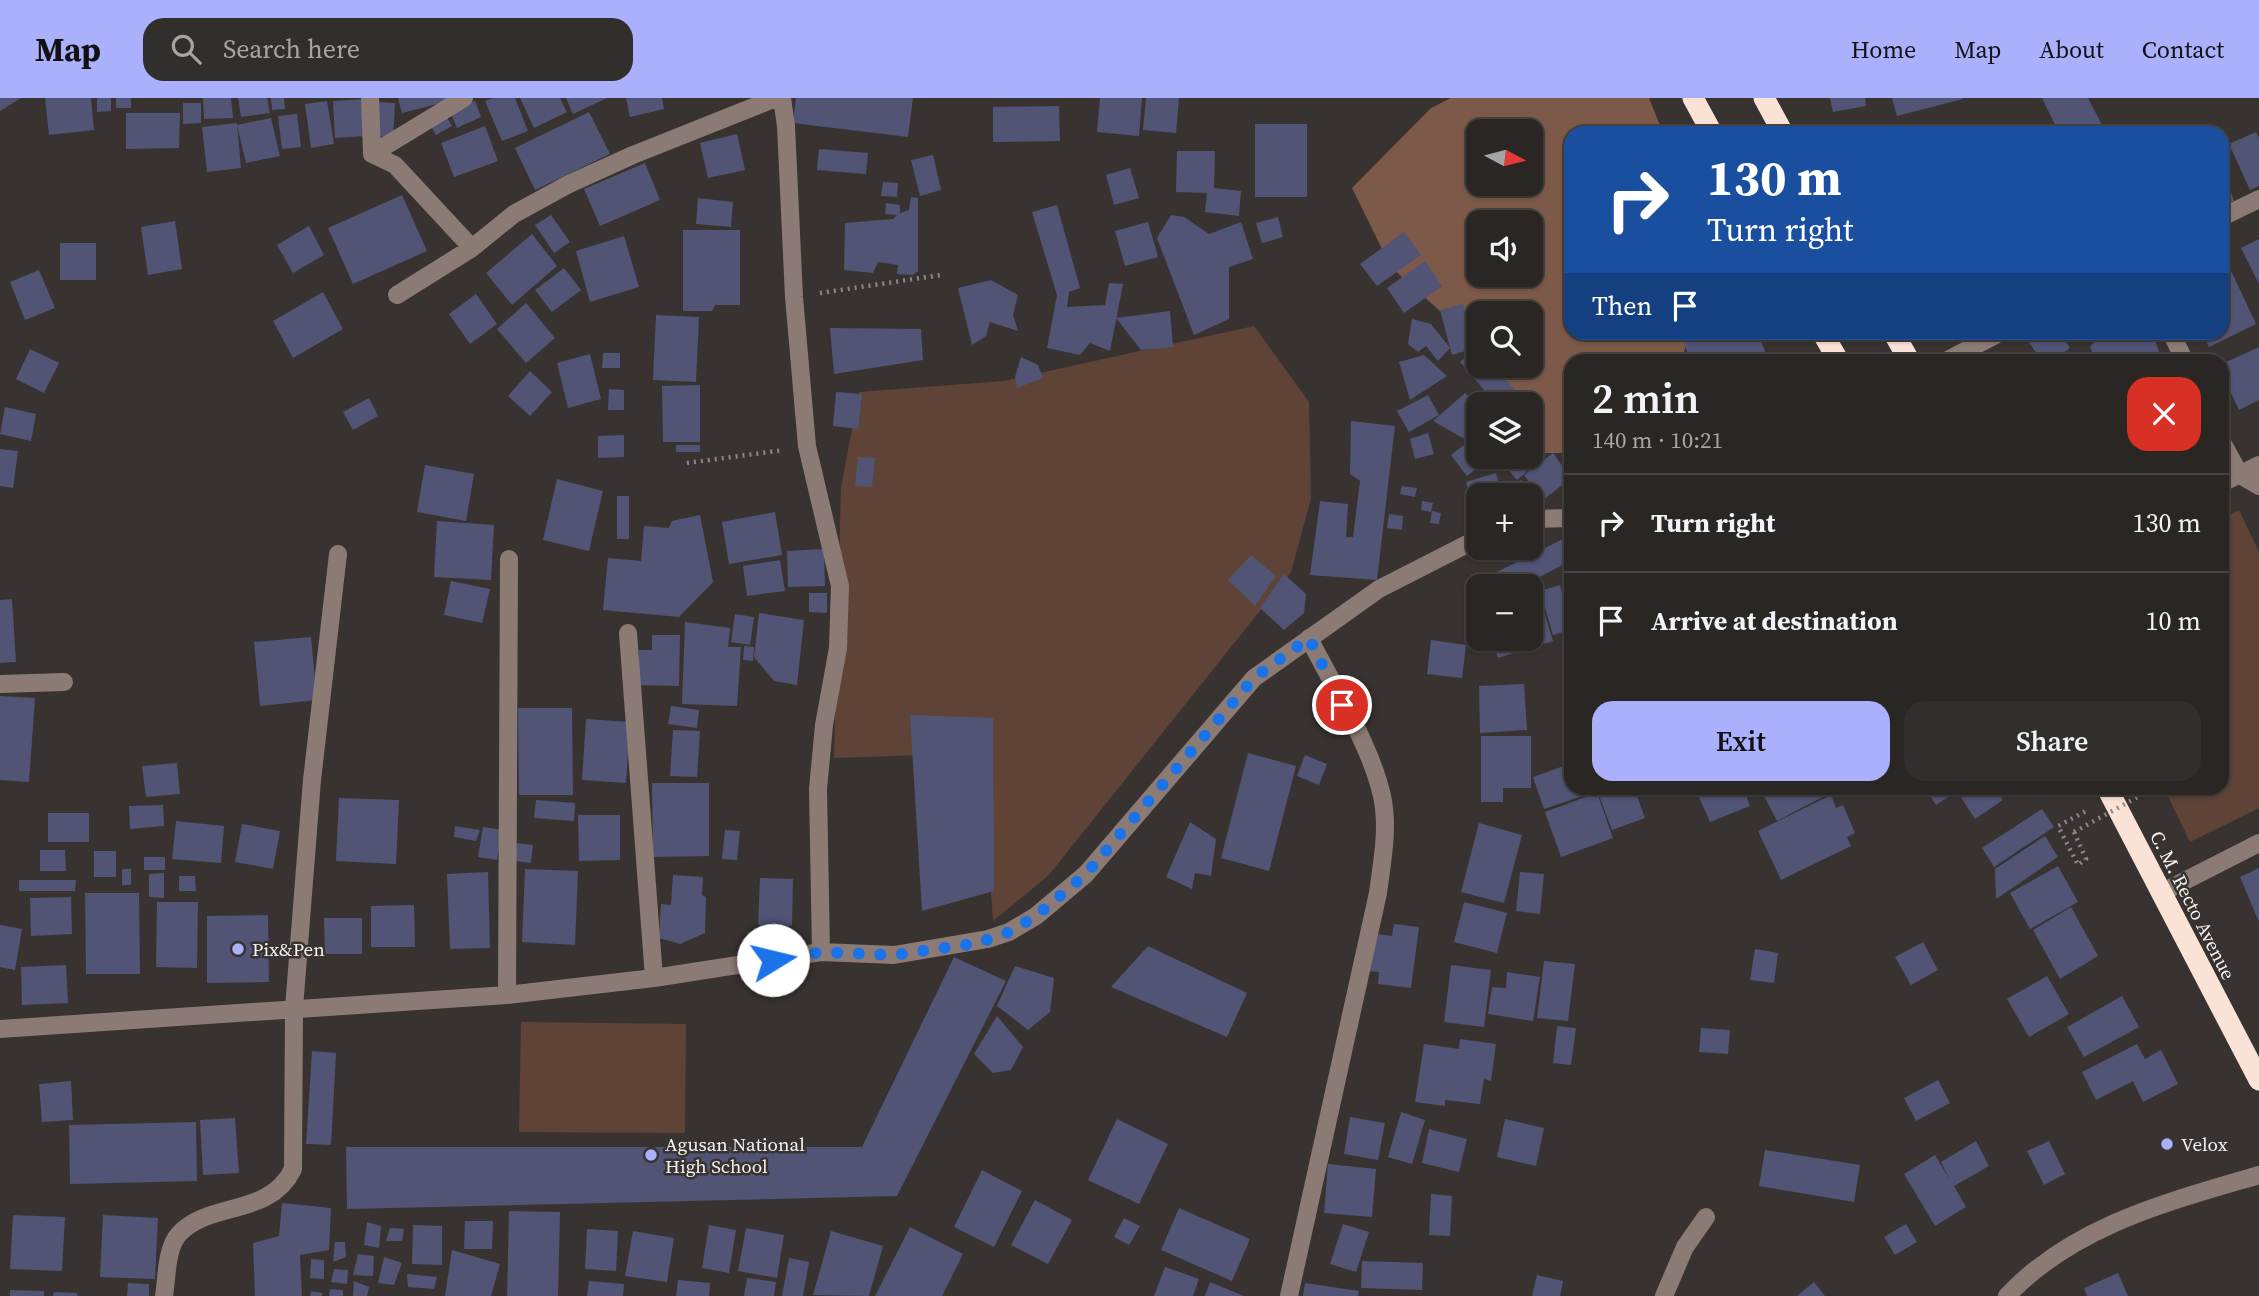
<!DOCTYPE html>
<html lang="en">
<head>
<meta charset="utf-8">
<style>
  :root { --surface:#2a2624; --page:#322e2c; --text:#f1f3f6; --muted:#a5a5a6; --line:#464341; --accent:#aab0fb }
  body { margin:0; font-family:"Source Serif 4",serif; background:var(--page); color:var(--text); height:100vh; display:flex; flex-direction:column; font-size:26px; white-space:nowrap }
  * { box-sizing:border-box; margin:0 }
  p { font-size:23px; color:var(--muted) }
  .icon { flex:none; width:38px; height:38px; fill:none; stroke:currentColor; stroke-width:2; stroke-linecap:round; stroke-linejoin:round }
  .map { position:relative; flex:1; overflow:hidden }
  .side { position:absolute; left:1564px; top:256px; width:665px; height:441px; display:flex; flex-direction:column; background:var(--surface); border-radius:21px; box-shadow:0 2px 5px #0004,0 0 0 2px var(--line) }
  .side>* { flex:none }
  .hud { position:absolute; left:1564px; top:28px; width:665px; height:214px; border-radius:21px; box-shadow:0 2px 5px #0004,0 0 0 2px var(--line); background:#1a4fa0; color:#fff; overflow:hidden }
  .needle { width:46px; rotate:97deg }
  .buttons { position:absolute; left:1466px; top:21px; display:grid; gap:14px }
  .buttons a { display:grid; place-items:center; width:77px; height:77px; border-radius:14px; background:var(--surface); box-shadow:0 2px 5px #0004,0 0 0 2px var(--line); font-size:35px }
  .pin { position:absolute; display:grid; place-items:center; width:60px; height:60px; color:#fff; margin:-30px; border:4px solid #fff; border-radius:50%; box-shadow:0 2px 7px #0007 }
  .me { position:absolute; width:77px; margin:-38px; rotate:81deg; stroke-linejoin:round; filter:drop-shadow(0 0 5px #0008) }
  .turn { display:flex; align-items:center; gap:24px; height:147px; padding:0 28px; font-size:32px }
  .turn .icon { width:91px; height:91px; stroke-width:2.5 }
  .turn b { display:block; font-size:49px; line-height:60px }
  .then { display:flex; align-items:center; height:66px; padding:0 28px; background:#0003; gap:14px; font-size:26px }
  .round { display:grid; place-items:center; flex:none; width:74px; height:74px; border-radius:21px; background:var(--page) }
  .summary { display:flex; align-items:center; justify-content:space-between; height:119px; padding:0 28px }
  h1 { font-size:42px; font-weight:600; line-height:52px }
  .button { display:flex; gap:14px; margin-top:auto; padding:14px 28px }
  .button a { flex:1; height:80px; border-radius:21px; background:var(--accent); color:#111; font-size:28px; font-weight:600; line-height:80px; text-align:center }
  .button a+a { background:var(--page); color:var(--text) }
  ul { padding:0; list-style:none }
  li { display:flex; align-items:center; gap:21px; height:98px; padding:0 28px; border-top:2px solid var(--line) }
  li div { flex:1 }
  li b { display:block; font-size:26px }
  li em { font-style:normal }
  header { display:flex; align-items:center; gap:42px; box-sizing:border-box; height:98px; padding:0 35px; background:var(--accent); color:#111 }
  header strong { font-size:33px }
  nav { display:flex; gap:38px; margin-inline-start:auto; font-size:24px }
  .search { width:490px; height:63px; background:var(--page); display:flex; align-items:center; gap:18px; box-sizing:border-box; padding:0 24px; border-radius:21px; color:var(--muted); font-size:26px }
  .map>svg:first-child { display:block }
  .green { fill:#604337 }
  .forest { fill:#7d5949; fill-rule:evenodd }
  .building { fill:#515475 }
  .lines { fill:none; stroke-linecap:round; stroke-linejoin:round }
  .path { stroke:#8c8886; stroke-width:4.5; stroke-dasharray:2 5; stroke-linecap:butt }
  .minor { stroke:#8c7b74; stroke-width:18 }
  .highway { stroke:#fbe2d7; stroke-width:21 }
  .path-bridge { stroke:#8c8886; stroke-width:4.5; stroke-dasharray:2 5; stroke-linecap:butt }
  .route { stroke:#1a73e8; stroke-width:12; stroke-dasharray:0 21.6 }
  .poi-dot { fill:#aab0fb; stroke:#383330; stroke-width:2.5 }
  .labels { text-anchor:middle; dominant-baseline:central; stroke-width:5; stroke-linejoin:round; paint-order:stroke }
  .street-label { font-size:19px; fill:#f5f2f1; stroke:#383330 }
  .poi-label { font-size:19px; fill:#f5f2f1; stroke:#383330; text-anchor:start }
</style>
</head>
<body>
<header>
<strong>Map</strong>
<div class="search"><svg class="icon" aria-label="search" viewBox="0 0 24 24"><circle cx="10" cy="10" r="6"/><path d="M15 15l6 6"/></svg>Search here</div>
<nav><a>Home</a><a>Map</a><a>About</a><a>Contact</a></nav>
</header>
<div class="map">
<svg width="2259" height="1198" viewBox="0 0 2259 1198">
  <rect width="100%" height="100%" fill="#383330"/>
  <!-- green -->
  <path class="green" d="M1254,228L1309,304L1311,401L1291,474L1048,778L993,823L981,655L834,660L841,390L859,294L1004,283Z
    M2239,412L2259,454V710L2190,744L2164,690H2222L2223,420Z
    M521,924L686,926L685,1035L519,1034Z"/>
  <!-- forest -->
  <path class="forest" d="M1451,0H1649L1663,35H1572V234L1689,235L1682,262H1572L1571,355H1543L1531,336V306H1512L1488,268H1531V215H1479V254L1470,240L1391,169L1352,90L1431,10ZM1479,33H1531V86H1479ZM1479,124H1531V177H1479Z"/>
  <!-- building -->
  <path class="building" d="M0,0H21L0,13Z
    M45,0H91L94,32L49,37Z
    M97,0H111V13L97,14Z
    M116,0H131V10H116Z
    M203,0H231L233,20L204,21Z
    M238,0H267L270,15L241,19Z
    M271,0H284L285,11L272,12Z
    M398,0H457V1L402,15Z
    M493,0H515L528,33L502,43L485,3Z
    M520,0H560L567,14L534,30Z
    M566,0H607L573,16Z
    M626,0H662L664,11L630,19Z
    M796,0H913L908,39L793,25Z
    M1100,0H1142L1139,38L1097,34Z
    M1146,0H1179L1176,35L1143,32Z
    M1830,0H1865L1866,8L1833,14Z
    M1892,0H1963V1L1897,18Z
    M2042,0H2088L2104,31L2096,35H2059Z
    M366,1L367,38L335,40L333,3Z
    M327,3L334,46L311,50L305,6Z
    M475,3L481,19L457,30L450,13Z
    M378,4L395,5L393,40L376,38Z
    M183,5H201V25L183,26Z
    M1059,8L1060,43L993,44V9Z
    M589,14L610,56L535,92L515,50Z
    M126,15H180L179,50L126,51Z
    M297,16L301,49L282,51L278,18Z
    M445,16L452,28L436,37L429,25Z
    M271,20L280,58L246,65L237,27Z
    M237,25L241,70L207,74L202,29Z
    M1255,26H1307V99H1255Z
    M485,28L498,63L454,79L441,45Z
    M2256,34L2259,40V88L2250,92L2229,46Z
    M737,36L745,72L708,80L700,45Z
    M819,51L868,55L866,76L817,72Z
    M1177,53H1215L1214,90L1241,93L1239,118L1205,114L1207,95L1176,94Z
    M933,57L941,92L920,98L911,62Z
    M645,65L660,102L600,128L584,91Z
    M2222,67L2234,103L2222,106Z
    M1130,70L1139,100L1114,107L1106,77Z
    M883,84L898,85L897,99L881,98Z
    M402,97L427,153L353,186L328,130Z
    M911,99L918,100V173L913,177L897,176L898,167L878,164L873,175L844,172L845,125L893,121L897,117L885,116L886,105L900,107V115L909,112Z
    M698,100L733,104L731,129L696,126Z
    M1057,107L1080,190L1069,194L1067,209L1105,207L1109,185L1123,186L1110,253L1090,245L1080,257L1047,250L1057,197L1032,114Z
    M551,117L570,144L554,155L535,127Z
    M1171,117L1184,119L1209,136L1241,124L1253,161L1229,169V221L1194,237L1157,140Z
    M1278,119L1283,139L1262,145L1256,125Z
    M175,123L182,171L148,177L141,129Z
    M1148,124L1158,159L1125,168L1115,133Z
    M309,128L324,157L293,175L277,147Z
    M683,132H740V207H715L712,213H683Z
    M1404,134L1421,157L1377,188L1360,166Z
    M532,136L557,168L512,207L486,175Z
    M624,138L639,189L590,204L576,153Z
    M2259,141V186L2241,150Z
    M60,145H96V182H60Z
    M2226,162L2256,226L2209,249L2202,234H2222V163Z
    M1425,163L1442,188L1404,215L1387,190Z
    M564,170L581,192L552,214L535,192Z
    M39,172L55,210L25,222L10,184Z
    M991,182L1018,197L1013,217L1018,233L990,224L986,238L972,247L958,190Z
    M323,194L343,231L293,260L273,223Z
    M476,196L497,226L470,246L449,216Z
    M526,205L555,240L526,265L497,231Z
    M1463,206L1475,250L1452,257L1440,212Z
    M1170,213L1173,249L1141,252L1116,220Z
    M656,217L699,219L696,284L653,282Z
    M1412,221L1431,226L1450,250L1438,263L1426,248L1418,254L1408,246Z
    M830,230L921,231L923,262L834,276Z
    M1712,234H1758L1768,262H1690L1684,245Z
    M2034,234H2059L2070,250L2052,262H2041L2026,240Z
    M2103,234H2152L2162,262H2096L2090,249Z
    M1479,248V268H1494L1521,299L1512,306H1496L1460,264Z
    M2259,249V302L2239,312L2222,276V266Z
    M30,251L59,265L44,295L16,281Z
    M603,255H620V270H602Z
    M590,256L601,301L568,310L557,265Z
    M1424,257L1447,278L1410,302L1399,264Z
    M1021,259L1038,267L1043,280L1017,290L1015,279Z
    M530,273L552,294L530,318L508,298Z
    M700,287V344H663L662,288Z
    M609,291L624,292V312H608Z
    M1572,293V312L1562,301Z
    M836,294L862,296L858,331L833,328Z
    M1465,295L1479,310V332L1463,340L1433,323Z
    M1428,297L1439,317L1409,334L1397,313Z
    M369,300L378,318L353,332L343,314Z
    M5,309L36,316L31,343L0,336Z
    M1351,323L1395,328L1377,482L1310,477L1320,403L1348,406L1346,439H1353L1360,383L1350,376Z
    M1428,335L1434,356L1415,361L1410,341Z
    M624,337V359L598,360V338Z
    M1473,340L1479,348V359L1488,361L1467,378L1451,357Z
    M1531,340L1546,357L1517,382L1497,359H1531Z
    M676,347H700V354H676Z
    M0,351L18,353L13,390L0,388Z
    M1553,355L1571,380L1543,402L1524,377Z
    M858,359L875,360L872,389L855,388Z
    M425,367L474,376L466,423L417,414Z
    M1496,375L1502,397H1479V414L1474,415L1466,384Z
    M557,381L603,393L589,453L543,442Z
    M1521,382L1545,407L1531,419V397L1507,395Z
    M1402,388L1417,390L1415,399L1400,396Z
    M617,398H629V441H617Z
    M1422,403L1433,405L1431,414L1421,412Z
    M1432,413L1441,415L1439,426L1430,425Z
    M775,414L782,457L729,466L722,424Z
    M1389,416L1403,418L1402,432L1387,430Z
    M700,417L713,484L679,519L603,512L608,460L641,463L644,428L669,430L672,423Z
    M437,423L494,427L491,482L434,479Z
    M1567,439L1572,462L1522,488H1486L1483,481Z
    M824,451L825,488L788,489L787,453Z
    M1251,457L1276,478L1255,508L1228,482Z
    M780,462L785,493L747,498L743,468Z
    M1284,476L1306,496L1304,515L1284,532L1260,510Z
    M451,483L490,491L482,525L444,517Z
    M1560,487L1572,531L1553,537L1540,493Z
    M809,495H827V515L809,514Z
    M1539,497L1553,543L1498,560L1492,541H1531V500Z
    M12,501L16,564L0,565V502Z
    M759,515L804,522L797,587L774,583L754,559Z
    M735,516L754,519L750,547L731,544Z
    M685,524L730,530L728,549H741L737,608L682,606Z
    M652,537H680L679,588L639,587V552H652Z
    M311,539L317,602L260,608L254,544Z
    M1431,542L1466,547L1462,580L1427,576Z
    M744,548L754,549L753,563L743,562Z
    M1524,586L1527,632L1480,635L1479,588Z
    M0,598L35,600L29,684L0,682Z
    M671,608L699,612L697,630L668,626Z
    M518,610H572L573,697H519Z
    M910,617L993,620L994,793L922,813Z
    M586,621L630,624L626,685L582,682Z
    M673,632L700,633L697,679L670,678Z
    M1481,638H1531V690H1503V704H1481Z
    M1248,655L1296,668L1269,773L1221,760Z
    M1305,657L1327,666L1319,687L1297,678Z
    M177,665L180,696L146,699L142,668Z
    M1572,665V690H1586L1588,696L1544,711L1533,679Z
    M652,685H709V758L653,759Z
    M1604,690H1634L1645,720L1612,732L1597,692Z
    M1695,690H1743L1750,708L1710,724Z
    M1760,690H1824L1828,696L1777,723Z
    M1925,690H1953L1956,694L1936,707Z
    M1955,690H1995L2003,702L1975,721Z
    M1998,690H2017L2003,698Z
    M1597,695L1613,740L1561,759L1545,714Z
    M1831,697L1836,710L1843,707L1855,735L1847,739L1851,748L1781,782L1758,733Z
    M339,700L399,702L396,766L336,763Z
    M536,702L575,705L574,723L534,720Z
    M163,707L164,728L130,731L129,708Z
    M2042,711L2054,729L1994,769L1982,750Z
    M48,715H89V744H48Z
    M578,717H620V762L579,763Z
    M176,723L224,728L221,765L172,761Z
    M1190,724L1216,741L1211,778L1195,775L1192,791L1166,779Z
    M1479,725L1522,737L1504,805L1461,794Z
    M242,726L280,733L273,771L235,764Z
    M455,728L480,732L476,743L454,739Z
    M483,729L502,732L497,762L478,759Z
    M725,732L740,733L737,762L722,761Z
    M2045,738L2058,759L1996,801L1995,771Z
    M516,745L533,747L531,765L514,763Z
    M40,752H65L66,773H40Z
    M94,753H116V779H94Z
    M144,759H165V772H144Z
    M2058,768L2078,804L2030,831L2010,795Z
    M2259,770V824L2240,779Z
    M122,771H131V787H122Z
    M525,771L578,773L575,847L522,844Z
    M488,774L490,850L450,851L447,776Z
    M1520,774L1544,776L1540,816L1516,813Z
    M164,775V800L149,799V776Z
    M673,777L703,779L702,797L706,799L705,835L680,846L659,840L661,806L671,807Z
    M179,778H195L196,793H179Z
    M760,780L793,781L792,828L758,827Z
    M19,782H76L75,793H19Z
    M85,795H139L140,876H86Z
    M71,799L72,836L31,838L30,800Z
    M157,804H198L197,870L156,869Z
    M1464,804L1507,815L1497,855L1454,844Z
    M414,807L415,849H371V808Z
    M2071,809L2098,858L2060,881L2033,832Z
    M268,817L269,884L207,885V818Z
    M324,820H362V856H325Z
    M1394,826L1419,829L1411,890L1378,886L1379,874L1366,873L1371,835L1392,838Z
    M0,827L22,831L15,872L0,869Z
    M1923,844L1938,872L1911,887L1895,859Z
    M1148,848L1247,895L1227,939L1111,889Z
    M1755,851L1778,855L1774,885L1750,882Z
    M954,859L1006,883L897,1098L347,1111L346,1049H862Z
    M1544,863L1575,866L1568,923L1537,920Z
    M66,867L68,905L22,907L21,869Z
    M1451,867L1491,872L1484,929L1444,924Z
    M1015,868L1054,880L1050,914L1028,932L997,908Z
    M1507,874L1540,879L1533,923L1488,916L1492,889L1506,890Z
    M2047,878L2069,916L2029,939L2007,901Z
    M2122,898L2139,929L2084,959L2067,929Z
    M997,918L1023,949L1011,972L993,975L974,956Z
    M1557,928L1576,930L1571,967L1553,965Z
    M1701,930L1730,932L1728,956L1699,954Z
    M1460,941L1496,946L1491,983L1484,981L1480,1006L1445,1002V1008L1415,1004L1424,946L1459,951Z
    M2137,946L2145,961L2161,952L2178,986L2143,1004L2133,983L2096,1002L2082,974Z
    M312,953L336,955L331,1047L306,1046Z
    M1938,982L1950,1005L1916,1023L1904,1000Z
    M71,983L73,1022L42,1024L39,986Z
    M1401,1014L1425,1022L1412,1066L1388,1059Z
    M1350,1019L1385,1025L1378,1062L1344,1056Z
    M235,1020L239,1075L203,1077L200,1022Z
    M1117,1021L1168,1046L1139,1106L1088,1082Z
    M1505,1021L1544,1030L1536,1068L1497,1059Z
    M196,1024L197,1083L70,1086L69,1027Z
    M1429,1031L1467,1041L1459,1074L1422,1065Z
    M1976,1043L1989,1068L1954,1088L1966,1109L1935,1128L1904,1076L1935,1057L1950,1082L1941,1064Z
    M2049,1043L2065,1076L2044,1087L2027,1053Z
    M1765,1052L1860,1067L1854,1104L1759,1088Z
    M1328,1066L1376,1071L1372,1119L1324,1115Z
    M982,1072L1022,1093L994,1149L954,1129Z
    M1431,1096L1452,1098L1450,1138L1429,1137Z
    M1035,1102L1072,1122L1048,1166L1011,1147Z
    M282,1105L331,1110L329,1152L300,1157L302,1198H255L253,1145L279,1138Z
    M1179,1110L1250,1141L1232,1183L1161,1152Z
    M509,1113L560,1114L558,1198H507Z
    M13,1117L65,1119L62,1173L10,1171Z
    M103,1117L158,1120L155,1181L100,1179Z
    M1124,1120L1140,1128L1129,1147L1114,1139Z
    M465,1123H493L492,1151H464Z
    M367,1124L381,1128L379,1150L364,1147Z
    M1343,1126L1369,1134L1356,1174L1330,1166Z
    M1906,1126L1917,1144L1895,1157L1884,1139Z
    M413,1127L442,1128V1167L412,1166Z
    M709,1127L736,1132L729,1175L702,1170Z
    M910,1129L963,1156L942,1198H875Z
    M390,1130L404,1131L402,1143H386Z
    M746,1130L784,1137L777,1180L738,1173Z
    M587,1131L618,1133L616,1173L585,1171Z
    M633,1133L674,1140L667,1184L625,1178Z
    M831,1133L883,1148L869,1198L813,1197Z
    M335,1144H345L346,1159L333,1164Z
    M452,1152L500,1166L491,1198H445Z
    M358,1156L374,1158L373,1178L353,1177Z
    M384,1159L402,1165L394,1187L378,1185Z
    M789,1160L809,1164L803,1198H782Z
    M311,1161L324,1162V1181L310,1180Z
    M1362,1163L1423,1165L1422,1192L1361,1190Z
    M1165,1169L1199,1181L1193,1198H1154Z
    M334,1171L348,1172L347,1186L331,1184Z
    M2118,1175L2128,1198H2087L2084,1190Z
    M407,1176L437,1179L434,1191L408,1189Z
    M1537,1177L1563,1183L1560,1198H1532Z
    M747,1180L776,1184L774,1198H744Z
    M678,1182L710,1185L709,1198H676Z
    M354,1183L369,1189L367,1198H353Z
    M589,1183L624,1186L623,1198H587Z
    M1210,1184L1244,1198H1205Z
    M1814,1184L1825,1198H1797Z
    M128,1185L149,1186V1198H127Z
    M1305,1185L1359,1193L1358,1198H1303Z
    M330,1191L343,1192V1198H329Z
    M10,1192L44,1193V1198H10Z
    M311,1193L322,1195V1198H310Z
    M54,1194L78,1195L77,1198H53Z"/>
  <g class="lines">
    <!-- path -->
    <path class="path" d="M820,195L941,177
      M687,365L784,352
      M2074,734L2086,761L2078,767L2058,728L2088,712"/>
    <!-- minor -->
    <path class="minor" d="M370,0L372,56L395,67L472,150
      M782,0L786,28L794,199L807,348L840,488L838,550L824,627L818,691L821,854
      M372,56L464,0
      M2222,119L2259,101
      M397,197L472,150L514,116L569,86L633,57L776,0
      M2171,234L2184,262
      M1948,262L2001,234
      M2222,344L2240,377L2259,388
      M2222,385L2259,367
      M1531,421L1572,420
      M628,535L654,880
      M0,586L64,584
      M2161,795L2259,745
      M507,897L509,461
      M0,931L507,897L654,880L821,854L894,857L988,841L1009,834L1036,818L1086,776L1254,580L1379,491L1479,440
      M164,1198C167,1180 166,1150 179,1136C209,1103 270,1119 293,1071L294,910L312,682L338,456
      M1289,1198L1378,795C1382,764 1389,730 1382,698C1370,645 1333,588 1309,540
      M1664,1198L1685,1149L1706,1119
      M2007,1198C2074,1127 2168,1104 2259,1077"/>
    <!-- highway -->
    <path class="highway" d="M1693,0L1712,35
      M1764,0L1783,35
      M1822,234L1838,262
      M1893,234L1909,262
      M2107,690L2259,982"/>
    <!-- path-bridge -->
    <path class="path-bridge" d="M2074,734L2154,690"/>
  </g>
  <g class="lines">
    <!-- route -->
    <path class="route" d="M773,862L821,854L894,857L978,845L1009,834L1036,818L1086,776L1254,580L1309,540L1342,607"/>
  </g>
  <!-- markers -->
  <g class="poi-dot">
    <circle cx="238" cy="851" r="7"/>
    <circle cx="2167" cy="1046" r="7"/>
    <circle cx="651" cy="1057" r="7"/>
  </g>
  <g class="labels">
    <!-- street labels -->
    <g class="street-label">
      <text transform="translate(2193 807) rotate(63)">C. M. Recto Avenue</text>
    </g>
    <!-- poi labels -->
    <g class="poi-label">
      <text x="252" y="851">Pix&amp;Pen</text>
      <text x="665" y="1046">Agusan National<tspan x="665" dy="22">High School</tspan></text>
      <text x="2181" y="1046">Velox</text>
    </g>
  </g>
</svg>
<div class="buttons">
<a><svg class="needle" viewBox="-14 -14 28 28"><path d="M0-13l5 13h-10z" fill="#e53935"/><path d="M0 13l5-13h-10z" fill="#a5a5a6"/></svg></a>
<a><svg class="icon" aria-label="sound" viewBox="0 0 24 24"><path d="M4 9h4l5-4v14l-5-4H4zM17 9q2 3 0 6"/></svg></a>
<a><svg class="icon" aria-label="search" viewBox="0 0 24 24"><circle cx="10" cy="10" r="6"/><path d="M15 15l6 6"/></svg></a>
<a><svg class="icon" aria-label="layers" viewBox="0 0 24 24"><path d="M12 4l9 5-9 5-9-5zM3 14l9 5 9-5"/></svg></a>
<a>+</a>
<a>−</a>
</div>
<div class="pin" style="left:1342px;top:607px;background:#d93025"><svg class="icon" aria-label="arrive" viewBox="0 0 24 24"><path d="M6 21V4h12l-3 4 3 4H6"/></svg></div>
<svg class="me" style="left:773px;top:862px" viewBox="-20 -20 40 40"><circle r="19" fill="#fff"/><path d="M0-13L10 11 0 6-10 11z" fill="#1a73e8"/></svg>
<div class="hud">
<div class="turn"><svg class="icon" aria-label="right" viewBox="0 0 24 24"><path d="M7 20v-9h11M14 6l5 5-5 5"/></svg><div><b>130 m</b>Turn right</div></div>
<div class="then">Then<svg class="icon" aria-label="arrive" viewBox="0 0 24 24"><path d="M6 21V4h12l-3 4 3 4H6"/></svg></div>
</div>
<section class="side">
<div class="summary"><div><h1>2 min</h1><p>140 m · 10:21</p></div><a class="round" style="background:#d93025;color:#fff"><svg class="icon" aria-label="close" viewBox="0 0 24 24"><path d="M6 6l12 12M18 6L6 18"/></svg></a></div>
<ul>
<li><svg class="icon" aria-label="right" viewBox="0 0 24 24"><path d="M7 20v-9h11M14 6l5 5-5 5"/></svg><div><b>Turn right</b></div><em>130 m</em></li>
<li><svg class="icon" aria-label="arrive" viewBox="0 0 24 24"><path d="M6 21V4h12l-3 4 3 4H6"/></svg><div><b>Arrive at destination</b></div><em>10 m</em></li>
</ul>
<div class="button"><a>Exit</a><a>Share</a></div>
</section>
</div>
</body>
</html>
